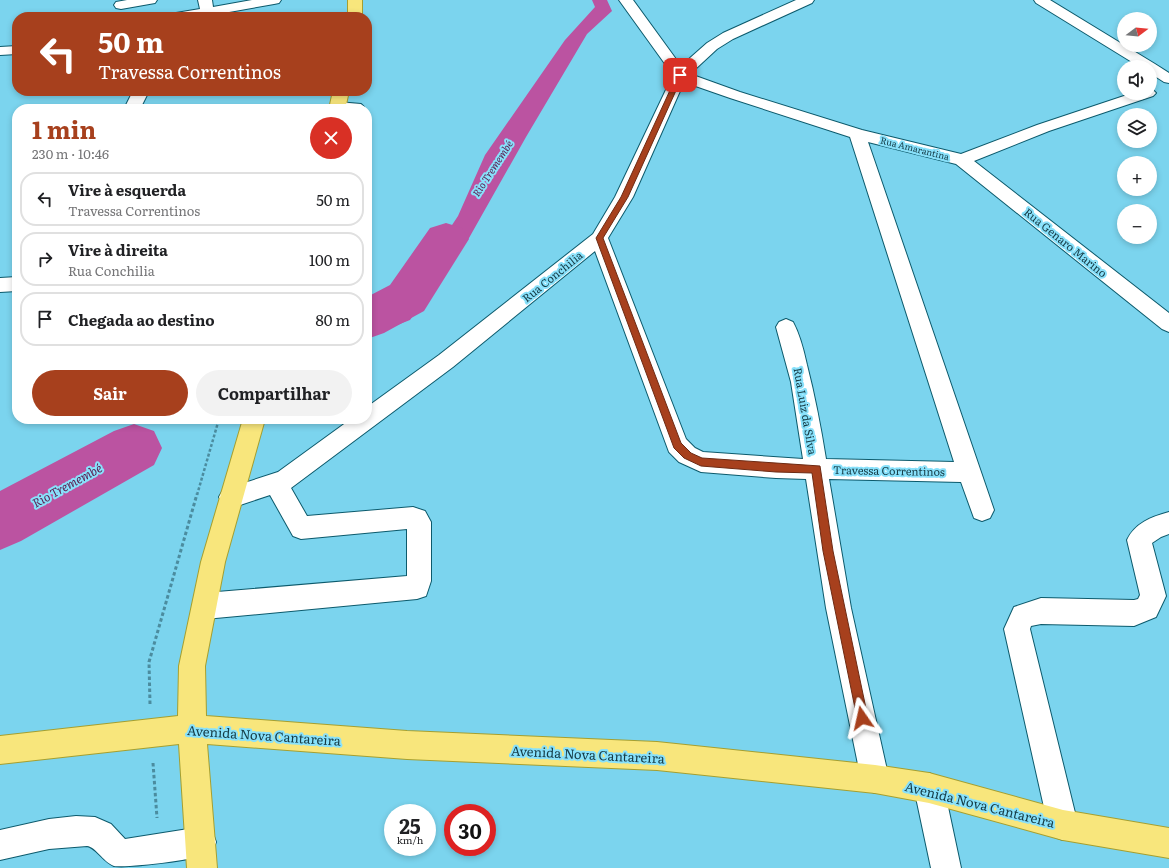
<!DOCTYPE html>
<html lang="pt">
<head>
<meta charset="utf-8">
<style>
  :root { --surface:#fff; --page:#f2f2f2; --text:#202124; --muted:#757577; --line:#e0e0e0; --accent:#a7401d }
  body { margin:0; font-family:Literata,serif; background:var(--page); color:var(--text); height:100vh; display:flex; flex-direction:column; font-size:15px; white-space:nowrap }
  * { box-sizing:border-box; margin:0 }
  p { font-size:13px; color:var(--muted) }
  .icon { flex:none; width:22px; height:22px; fill:none; stroke:currentColor; stroke-width:2; stroke-linecap:round; stroke-linejoin:round }
  .map { position:relative; flex:1; overflow:hidden }
  .details { position:absolute; left:12px; top:104px; width:360px; height:320px; display:flex; flex-direction:column; background:var(--surface); border-radius:16px; box-shadow:0 2px 6px #0003 }
  .details>* { flex:none }
  .banner { position:absolute; left:12px; top:12px; width:360px; height:84px; border-radius:16px; box-shadow:0 2px 6px #0003; background:#a7401d; color:#fff; overflow:hidden }
  .needle { width:26px; rotate:74deg }
  .tools { position:absolute; left:1117px; top:12px; display:grid; gap:8px }
  .tools a { display:grid; place-items:center; width:40px; height:40px; border-radius:50%; background:var(--surface); box-shadow:0 2px 6px #0003; font-size:20px }
  .speed { position:absolute; left:384px; top:804px; display:flex; gap:8px; font-size:20px; font-weight:700; text-align:center }
  .speed>* { display:grid; place-content:center; width:52px; height:52px; border-radius:50%; background:var(--surface); box-shadow:0 2px 6px #0003; line-height:1 }
  .speed small { font-size:10px; font-weight:400 }
  .speed .limit { border:6px solid #d22; background:#fff; color:#111 }
  .pin { position:absolute; display:grid; place-items:center; width:34px; height:34px; color:#fff; margin:-17px; border-radius:8px; box-shadow:0 2px 6px #0006 }
  .me { position:absolute; width:44px; margin:-22px; rotate:349deg; stroke-linejoin:round; filter:drop-shadow(0 0 3px #0008) }
  .turn { display:flex; align-items:center; gap:14px; height:84px; padding:0 20px; font-size:18px }
  .turn .icon { width:52px; height:52px; stroke-width:2.5 }
  .turn b { display:block; font-size:28px; line-height:34px }
  .round { display:grid; place-items:center; flex:none; width:42px; height:42px; border-radius:21px; background:var(--page) }
  .headline { display:flex; align-items:center; justify-content:space-between; height:68px; padding:0 20px }
  h1 { font-size:24px; font-weight:700; line-height:30px; color:var(--accent) }
  .cta { display:flex; gap:8px; margin-top:auto; padding:8px 20px }
  .cta a { flex:1; height:46px; border-radius:24px; background:var(--accent); color:#fff; font-size:16px; font-weight:700; line-height:46px; text-align:center }
  .cta a+a { background:var(--page); color:var(--text) }
  ul { padding:0; list-style:none }
  li { display:flex; align-items:center; gap:12px; height:54px; margin:0 8px 6px; padding:0 12px; border:2px solid var(--line); border-radius:16px }
  li div { flex:1 }
  li b { display:block; font-size:15px }
  li em { font-style:normal }
  .map>svg:first-child { display:block }
  .water { fill:#bb53a1 }
  .lines { fill:none; stroke-linecap:round; stroke-linejoin:round }
  .river { fill:#bb53a1; fill-rule:evenodd }
  .minor-casing { stroke:#0c5a6c; stroke-width:2 }
  .major-casing { stroke:#a59f30; stroke-width:2 }
  .path-far1 { stroke:#4b8c9f; stroke-width:2.5; stroke-dasharray:3 2; stroke-linecap:butt }
  .path { stroke:#4b8c9f; stroke-width:3; stroke-dasharray:3.5 2.5; stroke-linecap:butt }
  .minor { fill:#fff; fill-rule:evenodd }
  .major { fill:#f8e67c; fill-rule:evenodd }
  .route { fill:#a7401d; stroke:#6d2a13 }
  .labels { text-anchor:middle; dominant-baseline:central; stroke-width:4; stroke-linejoin:round; paint-order:stroke }
  .far-street-label { font-size:9px; fill:#153b45; stroke:#88e1fb }
  .far-water-label { font-size:10px; font-style:italic; fill:#5b184b; stroke:#88e1fb }
  .street-label { font-size:11px; fill:#153b45; stroke:#88e1fb }
  .water-label { font-size:12px; font-style:italic; fill:#5b184b; stroke:#88e1fb }
  .near-street-label { font-size:13px; fill:#153b45; stroke:#88e1fb }
</style>
</head>
<body>
<div class="map">
<svg width="1169" height="868" viewBox="0 0 1169 868">
  <rect width="100%" height="100%" fill="#7bd4ee"/>
  <!-- water -->
  <path class="water" d="M592,0H607L612,11L587,34L526,137L469,238L410,320L367,337V320L397,308L458,216L485,155L565,40L595,7Z"/>
  <g class="lines">
    <!-- river -->
    <path class="river" d="M446,223L462,228L469,239L424,311L384,333L367,339V297L390,285L430,228Z
      M134,424L154,431L162,448L154,465L21,541L0,550V491L114,431Z"/>
    <defs>
      <path id="minor" d="M127,0H157L155,3L121,9L116,8L114,5L116,2Z
        M198,0H212L213,7L252,0H281L279,3L274,4L201,17H168L170,14L200,9Z
        M619,0H633L681,66L707,43L723,33L796,0H814L812,3L733,39L717,49L690,74L740,92L862,130L961,154L1037,125L1133,93H1150V89L1153,90L1156,93L1153,96L1049,131L974,161L1169,313V332L1162,329L956,164L868,142L994,510L990,518L982,521L974,518L961,482L829,479L851,608L889,779L885,789L875,793L865,789L861,779L826,608L806,479L776,478L701,472L679,462L669,452L595,251L453,367L291,488L307,516L413,507L425,511L431,522V581L426,596L417,599L205,619L196,615L192,606L196,597L205,593L407,576V529L301,539L293,536L270,495L231,508L223,504L219,497L223,490L278,472L351,419H367V407L439,355L593,234L615,197L673,75ZM684,82L730,98L850,137L954,462L826,459C821,428 815,396 807,365C804,351 800,335 793,322L786,319L779,322L776,327L791,382L803,459L703,452L695,448L686,439L608,238L633,197Z
        M1034,0H1050L1155,64L1169,73V83L1164,82L1150,73V67H1140L1036,3Z
        M17,46V54L0,55V47Z
        M133,91H149L140,109H124Z
        M338,102L361,104L364,107L362,109H332L330,107L333,104Z
        M17,277V291L0,292V278Z
        M1169,512V534L1161,537L1152,543L1166,596L1156,617L1134,626L1041,624L1031,626L1030,629L1078,825L1074,836L1063,840L1052,836L1048,825L1004,629L1014,607L1041,598L1134,600L1138,599L1140,595L1127,540C1135,523 1151,517 1169,512Z
        M929,773L939,778L944,788L961,868H931L914,788L919,778Z
        M76,816L95,817L111,824L125,839L201,827L212,831L216,842L212,853C195,860 129,868 114,866C102,861 96,847 87,846L49,849L0,860V830L49,819Z"/>
      <path id="major" d="M348,0H362V17H348Z
        M333,91H349L345,109H329Z
        M243,419H265L225,562L205,666L206,716L407,731L657,742L875,765L929,773L1063,810L1169,828V858L1063,840L929,803L875,793L657,770L407,759L207,744L217,868H187L179,744L0,764V736L178,716L179,666L201,562Z"/>
    </defs>
    <!-- minor casing -->
    <use href="#minor" class="minor-casing"/>
    <!-- major casing -->
    <use href="#major" class="major-casing"/>
    <!-- path-far1 -->
    <path class="path-far1" d="M197,495L219,419"/>
    <!-- path -->
    <path class="path" d="M150,704L149,662L197,494
      M153,763L157,818"/>
    <!-- minor -->
    <use href="#minor" class="minor"/>
    <!-- major -->
    <use href="#major" class="major"/>
  </g>
  <!-- route -->
  <path class="route" d="M680,73L683,75L628,197L603,238L681,443L691,453L702,458L820,466L833,551L868,718L867,722L862,724L858,722L857,718L823,551L812,473L776,472L701,466L684,458L674,448L596,238L621,197L677,75Z"/>
  <g class="labels">
    <!-- far-street labels -->
    <g class="far-street-label">
      <text transform="translate(915 148) rotate(14)">Rua Amarantina</text>
    </g>
    <!-- far-water labels -->
    <g class="far-water-label">
      <text transform="translate(492 168) rotate(-57)">Rio Tremembé</text>
    </g>
    <!-- street labels -->
    <g class="street-label">
      <text transform="translate(1066 242) rotate(39)">Rua Genaro Marino</text>
      <text transform="translate(552 276) rotate(-39)">Rua Conchilia</text>
      <text transform="translate(806 411) rotate(80)">Rua Luiz da Silva</text>
      <text transform="translate(889 470) rotate(1)">Travessa Correntinos</text>
    </g>
    <!-- water labels -->
    <g class="water-label">
      <text transform="translate(67 485) rotate(-29)">Rio Tremembé</text>
    </g>
    <!-- near-street labels -->
    <g class="near-street-label">
      <text transform="translate(264 735) rotate(4)">Avenida Nova Cantareira</text>
      <text transform="translate(588 754) rotate(3)">Avenida Nova Cantareira</text>
      <text transform="translate(980 804) rotate(14)">Avenida Nova Cantareira</text>
    </g>
  </g>
</svg>
<div class="tools">
<a><svg class="needle" viewBox="-14 -14 28 28"><path d="M0-13l5 13h-10z" fill="#e53935"/><path d="M0 13l5-13h-10z" fill="#757577"/></svg></a>
<a><svg class="icon" aria-label="sound" viewBox="0 0 24 24"><path d="M4 9h4l5-4v14l-5-4H4zM17 9q2 3 0 6"/></svg></a>
<a><svg class="icon" aria-label="layers" viewBox="0 0 24 24"><path d="M12 4l9 5-9 5-9-5zM3 14l9 5 9-5"/></svg></a>
<a>+</a>
<a>−</a>
</div>
<div class="speed"><div>25<small>km/h</small></div><div class="limit">30</div></div>
<div class="pin" style="left:680px;top:75px;background:#d93025"><svg class="icon" aria-label="arrive" viewBox="0 0 24 24"><path d="M6 21V4h12l-3 4 3 4H6"/></svg></div>
<svg class="me" style="left:862px;top:718px" viewBox="-20 -20 40 40"><path d="M0-17L14 15 0 8-14 15z" fill="#a7401d" stroke="#fff" stroke-width="4"/></svg>
<div class="banner">
<div class="turn"><svg class="icon" aria-label="left" viewBox="0 0 24 24"><path d="M17 20v-9H6M10 6l-5 5 5 5"/></svg><div><b>50 m</b>Travessa Correntinos</div></div>
</div>
<section class="details">
<div class="headline"><div><h1>1 min</h1><p>230 m · 10:46</p></div><a class="round" style="background:#d93025;color:#fff"><svg class="icon" aria-label="close" viewBox="0 0 24 24"><path d="M6 6l12 12M18 6L6 18"/></svg></a></div>
<ul>
<li><svg class="icon" aria-label="left" viewBox="0 0 24 24"><path d="M17 20v-9H6M10 6l-5 5 5 5"/></svg><div><b>Vire à esquerda</b><p>Travessa Correntinos</p></div><em>50 m</em></li>
<li><svg class="icon" aria-label="right" viewBox="0 0 24 24"><path d="M7 20v-9h11M14 6l5 5-5 5"/></svg><div><b>Vire à direita</b><p>Rua Conchilia</p></div><em>100 m</em></li>
<li><svg class="icon" aria-label="arrive" viewBox="0 0 24 24"><path d="M6 21V4h12l-3 4 3 4H6"/></svg><div><b>Chegada ao destino</b></div><em>80 m</em></li>
</ul>
<div class="cta"><a>Sair</a><a>Compartilhar</a></div>
</section>
</div>
</body>
</html>
